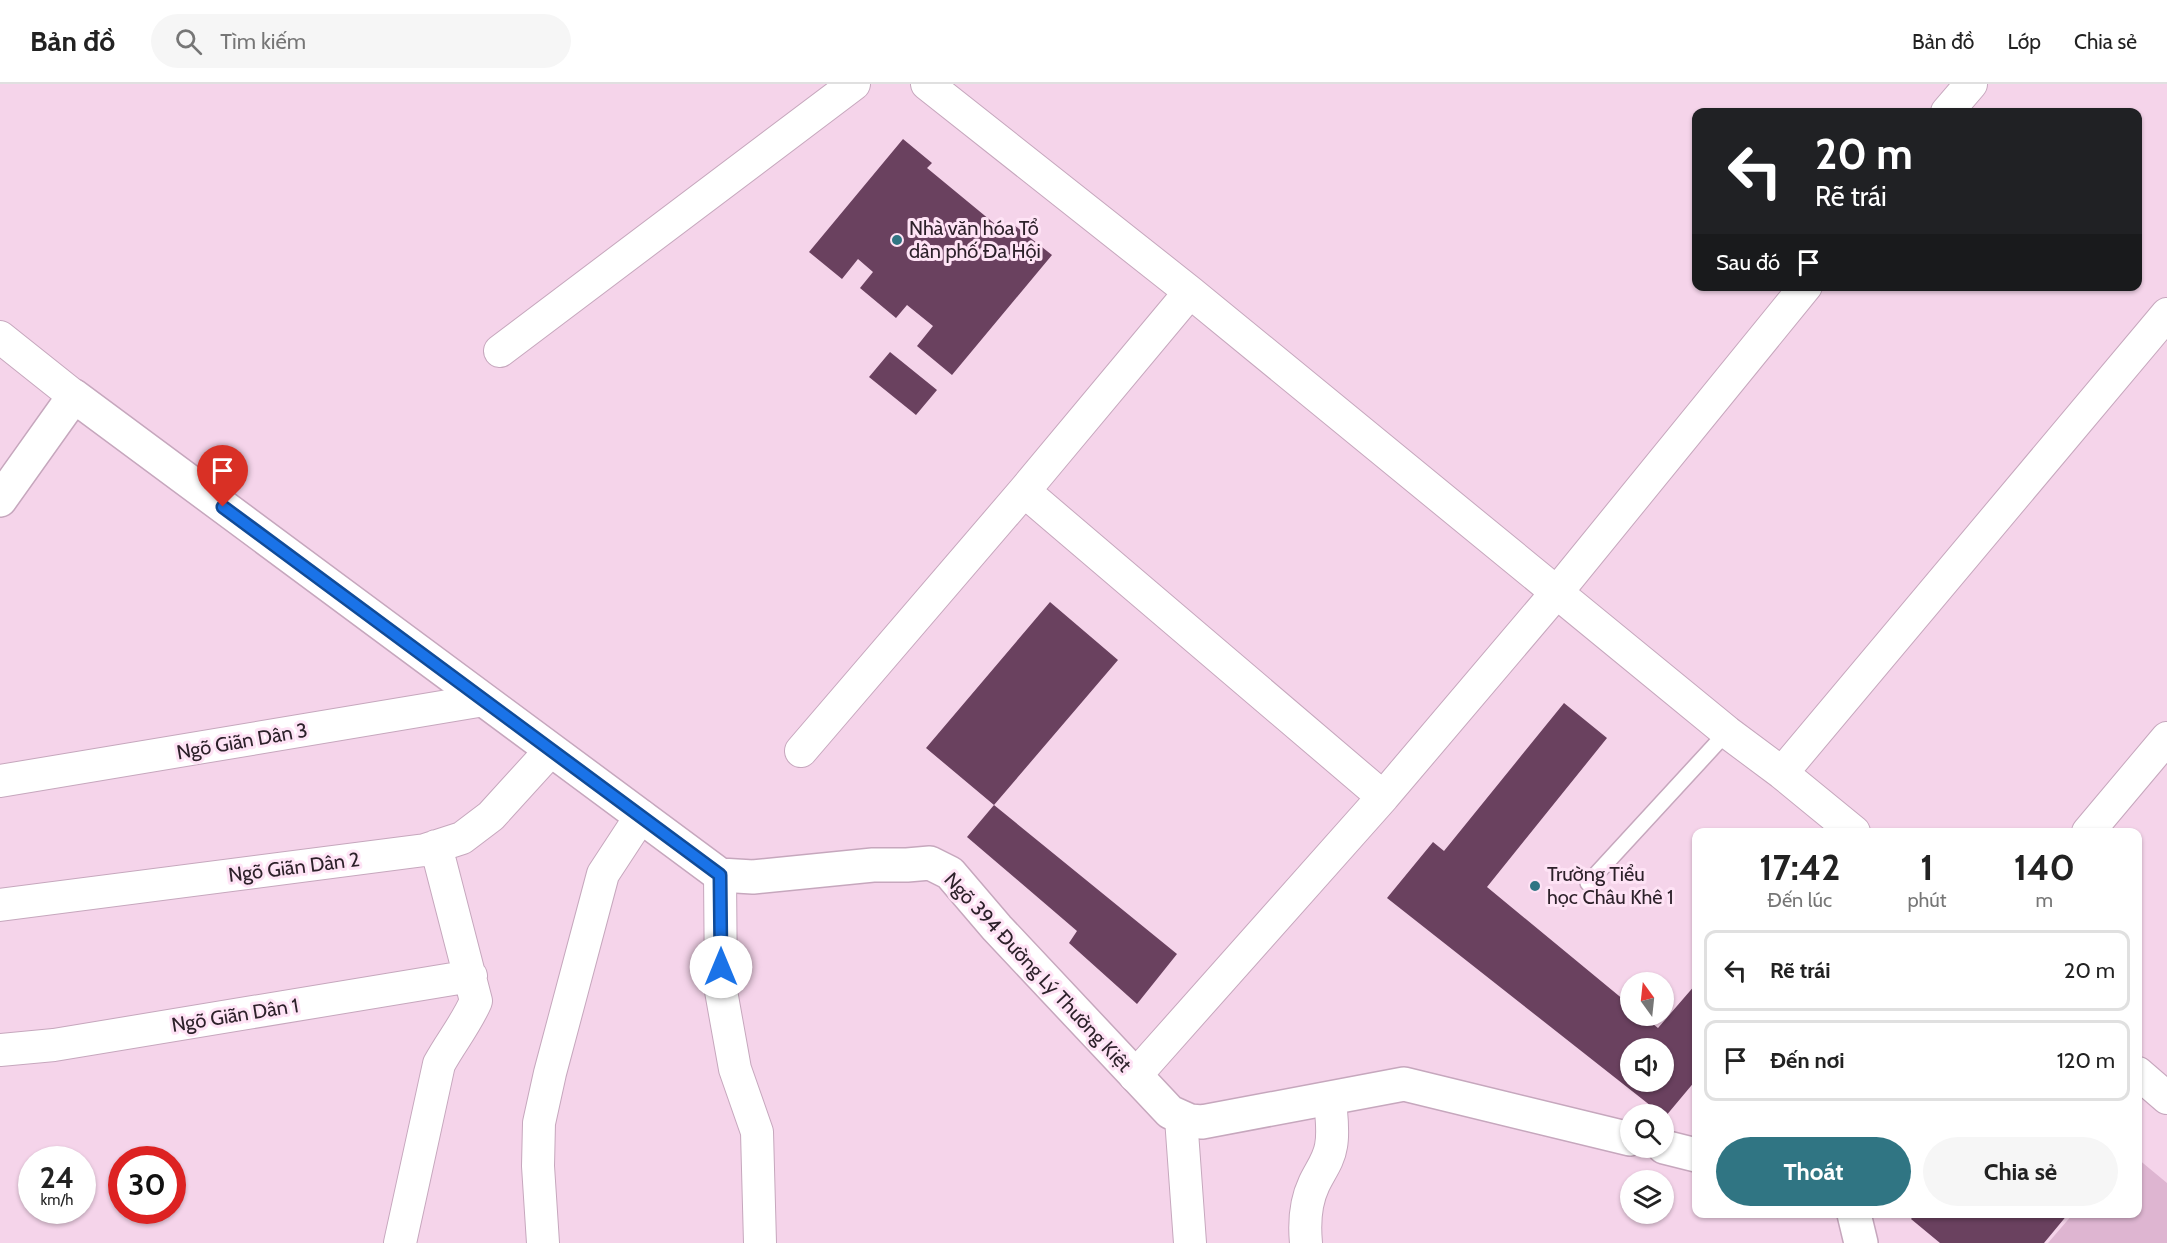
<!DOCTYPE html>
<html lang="vi">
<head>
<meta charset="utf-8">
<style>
  :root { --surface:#fff; --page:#f6f6f6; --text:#222; --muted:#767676; --line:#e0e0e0; --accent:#307583 }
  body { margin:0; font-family:Cabin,sans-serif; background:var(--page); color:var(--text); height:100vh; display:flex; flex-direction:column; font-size:22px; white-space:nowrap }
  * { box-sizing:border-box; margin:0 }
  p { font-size:20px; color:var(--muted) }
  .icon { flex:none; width:33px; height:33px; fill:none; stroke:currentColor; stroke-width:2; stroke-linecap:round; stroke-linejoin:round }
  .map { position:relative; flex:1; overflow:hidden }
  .details { position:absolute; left:1692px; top:744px; width:450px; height:390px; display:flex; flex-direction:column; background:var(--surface); border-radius:12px; box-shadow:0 2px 4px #0004 }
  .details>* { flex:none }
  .hud { position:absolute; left:1692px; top:24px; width:450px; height:183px; border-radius:12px; box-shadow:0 2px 4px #0004; background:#202124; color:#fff; overflow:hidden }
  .needle { width:39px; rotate:345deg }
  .buttons { position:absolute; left:1620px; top:888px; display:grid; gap:12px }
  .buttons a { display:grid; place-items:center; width:54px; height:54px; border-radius:50%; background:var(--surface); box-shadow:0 2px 4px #0004; font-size:30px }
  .speed { position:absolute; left:18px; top:1062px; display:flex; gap:12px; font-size:30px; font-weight:700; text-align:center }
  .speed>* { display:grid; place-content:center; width:78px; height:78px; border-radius:50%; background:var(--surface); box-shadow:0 2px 4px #0004; line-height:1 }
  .speed small { font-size:15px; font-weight:400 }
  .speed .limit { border:9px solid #d22; background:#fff; color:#111 }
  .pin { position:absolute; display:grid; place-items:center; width:51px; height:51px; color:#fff; margin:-62px -26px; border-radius:50% 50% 50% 0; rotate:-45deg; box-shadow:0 0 6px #0007 }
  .pin .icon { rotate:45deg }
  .me { position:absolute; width:66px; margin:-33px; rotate:0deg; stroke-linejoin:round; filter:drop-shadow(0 0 4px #0008) }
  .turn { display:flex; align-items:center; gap:21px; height:126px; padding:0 24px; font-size:27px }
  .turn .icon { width:78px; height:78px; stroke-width:2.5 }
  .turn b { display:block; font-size:42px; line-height:51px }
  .then { display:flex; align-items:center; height:57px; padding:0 24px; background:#0003; gap:12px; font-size:22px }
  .eta { display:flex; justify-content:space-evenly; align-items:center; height:102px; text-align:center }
  .eta b { font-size:36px; font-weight:700; line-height:42px }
  .cta { display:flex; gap:12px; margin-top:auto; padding:12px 24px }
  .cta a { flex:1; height:69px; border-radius:36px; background:var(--accent); color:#fff; font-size:24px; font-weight:700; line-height:69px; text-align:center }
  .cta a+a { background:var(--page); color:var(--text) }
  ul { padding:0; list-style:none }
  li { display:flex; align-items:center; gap:18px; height:81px; margin:0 12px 9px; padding:0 12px; border:3px solid var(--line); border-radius:12px }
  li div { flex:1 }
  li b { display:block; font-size:22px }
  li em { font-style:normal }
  header { display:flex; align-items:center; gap:36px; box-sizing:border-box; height:84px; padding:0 30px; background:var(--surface); border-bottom:2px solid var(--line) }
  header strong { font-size:28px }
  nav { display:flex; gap:33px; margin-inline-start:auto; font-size:21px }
  .search { width:420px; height:54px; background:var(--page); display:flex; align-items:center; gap:15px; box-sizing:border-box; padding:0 21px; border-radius:33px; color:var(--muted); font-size:22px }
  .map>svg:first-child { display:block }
  .green { fill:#deb5d1 }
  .building { fill:#6a415f; fill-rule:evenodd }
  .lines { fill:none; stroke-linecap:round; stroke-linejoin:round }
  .lane-casing { stroke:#c6a7bd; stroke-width:18 }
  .street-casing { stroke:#c6a7bd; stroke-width:34 }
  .secondary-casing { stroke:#c6a7bd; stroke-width:36 }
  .lane { stroke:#fff; stroke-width:15 }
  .street { stroke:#fff; stroke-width:32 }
  .secondary { stroke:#fff; stroke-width:33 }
  .route-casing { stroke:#114b97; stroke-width:15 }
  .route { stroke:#1a73e8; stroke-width:10 }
  .poi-dot { fill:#307583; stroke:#fee3f5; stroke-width:2 }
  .labels { text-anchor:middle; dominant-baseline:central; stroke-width:6; stroke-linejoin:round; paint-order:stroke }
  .poi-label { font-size:20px; fill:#2d212a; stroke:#fee3f5; text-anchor:start }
  .street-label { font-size:20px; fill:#2d212a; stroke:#fee3f5 }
</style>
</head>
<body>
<header>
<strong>Bản đồ</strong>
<div class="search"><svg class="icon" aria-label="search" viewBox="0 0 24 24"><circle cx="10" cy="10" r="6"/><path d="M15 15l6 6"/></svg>Tìm kiếm</div>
<nav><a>Bản đồ</a><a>Lớp</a><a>Chia sẻ</a></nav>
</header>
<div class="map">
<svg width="2167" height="1159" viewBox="0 0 2167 1159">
  <rect width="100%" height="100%" fill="#f5d4ea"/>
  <!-- green -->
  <path class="green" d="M2138,1075L2167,1099V1159H2048L2073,1130H2138Z"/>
  <!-- building -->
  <path class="building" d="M903,55L932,79L927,84L1007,150L1014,141L1052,171L952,291L917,262L933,242L907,221L896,234L860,204L873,188L858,175L842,195L809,168Z
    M890,268L937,306L916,331L869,293Z
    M1050,518L1118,576L994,721L926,664Z
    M1564,619L1607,654L1487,803L1630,921V932H1643L1658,944L1696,900V996L1665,1033L1387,814L1433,758L1444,767ZM1630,964H1664V998H1630Z
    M994,721L1177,870L1137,920L1069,859L1077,847L967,753Z
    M1915,1130H2068L2044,1159H1940L1911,1135Z"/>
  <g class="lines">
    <defs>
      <path id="lane" d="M1588,799L1727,648"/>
      <path id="street" d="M927,0L1190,208L1727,648L1782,689L1854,748
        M1947,28L1971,0
        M0,253L74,312
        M500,267L854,0
        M1024,407L1383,713
        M801,667L1024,407L1190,208
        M1782,689L2167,230
        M0,697L484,616
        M2088,748L2167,654
        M720,791L721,907L735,985L757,1048L760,1159
        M0,821L425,766L462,754L491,732L551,666
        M0,966L54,961L471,892
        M2138,989L2167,1014
        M1135,992L1383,713L1557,508L1806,202
        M1181,1034L1190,1159
        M400,1159L439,980C451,958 466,940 476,917L436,762
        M543,1159L538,1082L539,1039L550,989L603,790L641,732
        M1306,1159C1304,1138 1305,1119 1314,1100C1320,1087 1329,1076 1331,1062C1334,1047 1331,1030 1330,1015"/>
      <path id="secondary" d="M0,416L74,312L720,791L753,793L873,781H907L930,779L950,789L997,844L1170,1028L1190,1037L1202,1038L1404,1000L1630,1055
        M1664,1063L1696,1071
        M1854,1130L1861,1159"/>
    </defs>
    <!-- lane casing -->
    <use href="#lane" class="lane-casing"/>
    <!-- street casing -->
    <use href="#street" class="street-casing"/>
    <!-- secondary casing -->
    <use href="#secondary" class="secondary-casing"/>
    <!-- lane -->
    <use href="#lane" class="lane"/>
    <!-- street -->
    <use href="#street" class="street"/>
    <!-- secondary -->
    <use href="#secondary" class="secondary"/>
  </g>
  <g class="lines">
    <defs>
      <path id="route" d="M223,423L720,791L721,883"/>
    </defs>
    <!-- route casing -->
    <use href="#route" class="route-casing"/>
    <!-- route -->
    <use href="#route" class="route"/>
  </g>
  <!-- markers -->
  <g class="poi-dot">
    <circle cx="897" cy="156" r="6"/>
    <circle cx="1535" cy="802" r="6"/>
  </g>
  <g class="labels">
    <!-- poi labels -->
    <g class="poi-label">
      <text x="909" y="144">Nhà văn hóa Tổ<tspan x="909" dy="23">dân phố Đa Hội</tspan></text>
      <text x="1547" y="790">Trường Tiểu<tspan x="1547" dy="23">học Châu Khê 1</tspan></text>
    </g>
    <!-- street labels -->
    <g class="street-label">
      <text transform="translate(242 657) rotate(-10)">Ngõ Giãn Dân 3</text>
      <text transform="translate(294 783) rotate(-7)">Ngõ Giãn Dân 2</text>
      <text transform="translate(1038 888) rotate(47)">Ngõ 394 Đường Lý Thường Kiệt</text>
      <text transform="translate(235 931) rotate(-9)">Ngõ Giãn Dân 1</text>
    </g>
  </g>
</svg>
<div class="buttons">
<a><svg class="needle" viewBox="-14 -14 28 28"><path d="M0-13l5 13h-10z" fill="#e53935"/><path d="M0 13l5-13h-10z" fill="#767676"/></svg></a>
<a><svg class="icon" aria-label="sound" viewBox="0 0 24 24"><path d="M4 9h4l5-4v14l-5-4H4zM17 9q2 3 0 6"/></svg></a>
<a><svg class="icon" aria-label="search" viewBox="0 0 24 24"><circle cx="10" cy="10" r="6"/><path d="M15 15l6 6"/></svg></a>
<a><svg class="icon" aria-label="layers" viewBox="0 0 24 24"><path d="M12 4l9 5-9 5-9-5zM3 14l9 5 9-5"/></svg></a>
</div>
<div class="speed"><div>24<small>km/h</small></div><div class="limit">30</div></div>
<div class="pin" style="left:223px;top:423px;background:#d93025"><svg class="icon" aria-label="arrive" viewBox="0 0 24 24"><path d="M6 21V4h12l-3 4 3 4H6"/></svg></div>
<svg class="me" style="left:721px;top:883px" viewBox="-20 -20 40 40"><circle r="19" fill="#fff"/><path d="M0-13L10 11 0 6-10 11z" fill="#1a73e8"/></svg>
<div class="hud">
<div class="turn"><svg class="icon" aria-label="left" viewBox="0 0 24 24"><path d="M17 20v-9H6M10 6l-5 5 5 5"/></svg><div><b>20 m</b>Rẽ trái</div></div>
<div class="then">Sau đó<svg class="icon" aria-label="arrive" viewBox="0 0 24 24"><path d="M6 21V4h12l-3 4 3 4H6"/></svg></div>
</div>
<section class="details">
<div class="eta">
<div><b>17:42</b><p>Đến lúc</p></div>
<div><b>1</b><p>phút</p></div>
<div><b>140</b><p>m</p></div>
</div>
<ul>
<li><svg class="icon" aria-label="left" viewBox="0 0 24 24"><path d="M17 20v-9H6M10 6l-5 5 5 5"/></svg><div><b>Rẽ trái</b></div><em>20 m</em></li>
<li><svg class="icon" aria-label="arrive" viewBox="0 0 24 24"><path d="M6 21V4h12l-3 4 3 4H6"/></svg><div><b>Đến nơi</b></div><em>120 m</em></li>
</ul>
<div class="cta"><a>Thoát</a><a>Chia sẻ</a></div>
</section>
</div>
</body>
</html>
